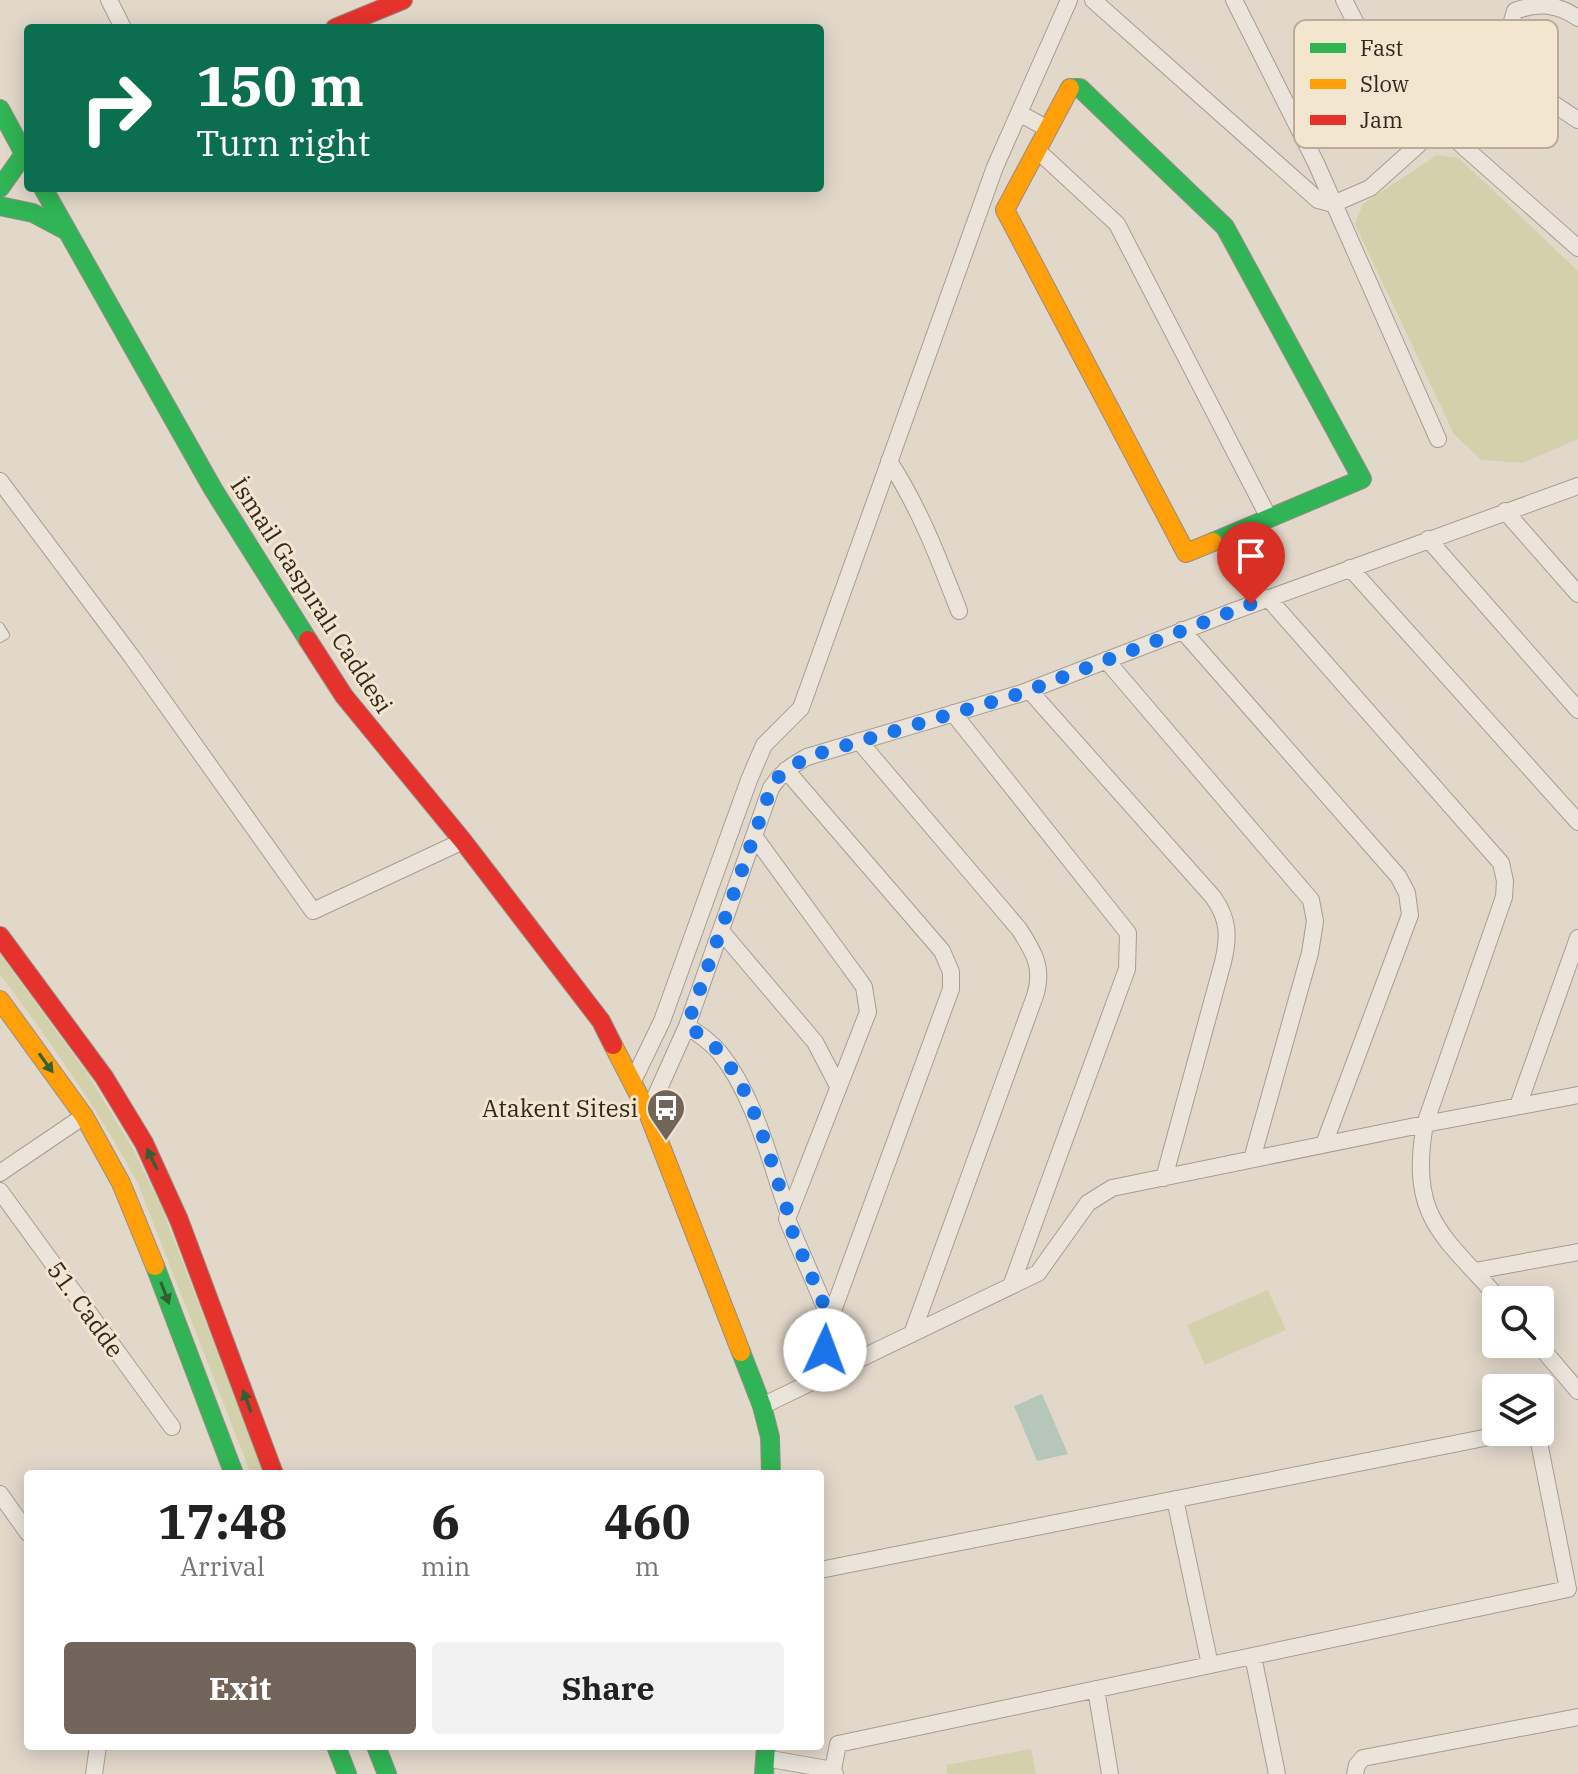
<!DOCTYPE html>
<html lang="en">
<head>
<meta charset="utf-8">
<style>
  :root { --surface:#fff; --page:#f2f2f2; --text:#222; --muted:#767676; --accent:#716459 }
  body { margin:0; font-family:"IBM Plex Serif",serif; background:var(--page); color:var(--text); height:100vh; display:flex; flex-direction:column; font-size:30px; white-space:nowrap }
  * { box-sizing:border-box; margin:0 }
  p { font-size:26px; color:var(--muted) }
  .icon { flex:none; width:44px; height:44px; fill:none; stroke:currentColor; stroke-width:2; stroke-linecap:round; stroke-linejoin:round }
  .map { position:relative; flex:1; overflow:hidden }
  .details { position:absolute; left:24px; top:1470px; width:800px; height:280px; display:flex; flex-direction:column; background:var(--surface); border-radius:8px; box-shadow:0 4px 20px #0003 }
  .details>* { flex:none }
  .hud { position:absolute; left:24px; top:24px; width:800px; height:168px; border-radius:8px; box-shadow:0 4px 20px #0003; background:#0b6e4f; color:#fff; overflow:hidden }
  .buttons { position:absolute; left:1482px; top:1286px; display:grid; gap:16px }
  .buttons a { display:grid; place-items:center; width:72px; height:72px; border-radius:8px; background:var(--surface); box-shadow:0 4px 20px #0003; font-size:40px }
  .pin { position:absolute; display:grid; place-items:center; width:68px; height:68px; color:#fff; margin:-82px -34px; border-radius:50% 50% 50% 0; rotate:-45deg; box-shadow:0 0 8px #0007 }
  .pin .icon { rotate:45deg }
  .me { position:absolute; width:88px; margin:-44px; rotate:2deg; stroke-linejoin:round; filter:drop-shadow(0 0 6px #0008) }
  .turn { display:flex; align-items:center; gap:28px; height:168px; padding:0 40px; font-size:36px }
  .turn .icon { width:104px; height:104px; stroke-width:2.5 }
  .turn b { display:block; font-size:56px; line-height:68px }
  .eta { display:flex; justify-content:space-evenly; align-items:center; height:136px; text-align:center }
  .eta b { font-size:48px; font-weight:700; line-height:56px }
  .primary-button { display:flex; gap:16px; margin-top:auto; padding:16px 40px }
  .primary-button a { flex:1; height:92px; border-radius:8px; background:var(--accent); color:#fff; font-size:32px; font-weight:700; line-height:92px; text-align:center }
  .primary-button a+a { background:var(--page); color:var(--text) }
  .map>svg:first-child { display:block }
  .green { fill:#d3d0ac }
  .water { fill:#b5c6ba }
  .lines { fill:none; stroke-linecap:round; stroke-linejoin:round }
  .lane-casing { stroke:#a69d93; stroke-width:10 }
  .street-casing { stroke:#a69d93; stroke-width:18 }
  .fast-casing { stroke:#968d83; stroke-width:20 }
  .slow-casing { stroke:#968d83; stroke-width:20 }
  .jam-casing { stroke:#968d83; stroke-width:20 }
  .lane { stroke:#eae4db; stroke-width:8 }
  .street { stroke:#eae4db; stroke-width:16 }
  .fast { stroke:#30b455; stroke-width:18 }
  .slow { stroke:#ff9f0a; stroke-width:18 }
  .jam { stroke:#e5322d; stroke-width:18 }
  .oneway { fill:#325f33 }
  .route { stroke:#1a73e8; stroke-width:14; stroke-dasharray:0 25.2 }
  .labels { text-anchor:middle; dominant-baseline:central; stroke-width:6; stroke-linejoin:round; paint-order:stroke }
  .street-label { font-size:24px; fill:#34261c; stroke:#f3e6cf }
  .poi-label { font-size:24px; fill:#34261c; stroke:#f3e6cf; text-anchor:end }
  .key { fill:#f3e6cf; stroke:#baac99; stroke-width:2 }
  .key-label { font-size:22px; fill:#34261c }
</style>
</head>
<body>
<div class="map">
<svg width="1578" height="1774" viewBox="0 0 1578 1774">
  <rect width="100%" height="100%" fill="#e2d8ca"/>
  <!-- green -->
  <path class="green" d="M1437,155L1459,158L1578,271V439L1523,463L1481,460L1454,434L1355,224L1363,204Z
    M0,954L87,1073L133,1149L161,1206L264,1474H251L138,1184C99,1109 50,1043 0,974Z
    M1268,1290L1286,1330L1205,1365L1187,1325Z
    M1031,1749L1036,1774H947L946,1765Z"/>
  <!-- water -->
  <path class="water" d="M1042,1394L1068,1454L1037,1461L1014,1406Z"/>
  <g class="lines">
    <defs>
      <path id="lane" d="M0,627L5,635L0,638"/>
      <path id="street" d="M109,0L123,28
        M1093,0L1318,200L1333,204L1370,188L1418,145L1476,84L1494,81
        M1234,0L1316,163L1438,439
        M1344,0L1418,145
        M1578,18C1558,4 1538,2 1515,11L1494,81L1537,93L1578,120
        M1019,113L1048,129
        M1438,124L1578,248
        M1037,150L1117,224L1269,518
        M889,461C920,509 939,559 959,611
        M0,481L132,657L313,911L463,841
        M1505,511L1578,594
        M1428,539L1578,710
        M1350,568L1578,822
        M1268,598L1501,863L1505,881L1504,897L1425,1124C1408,1219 1444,1235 1500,1300
        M1182,630L1398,876L1407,893L1410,915L1324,1144
        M1106,660L1311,900L1315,921L1310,953L1252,1159
        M1029,690L1213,897C1229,919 1229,937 1223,962L1164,1178
        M953,713L1128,933L1127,969L1011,1286
        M859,741L1019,929C1034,952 1044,968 1035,996L912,1334
        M786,770L942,951L951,972V989L830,1319L825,1350L827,1374
        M754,836L857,977L864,987L868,1012L787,1219L830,1319
        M721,931L815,1042L838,1086
        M687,1026C699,1034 711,1042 720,1053C755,1097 769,1159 788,1212
        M632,1083L662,1021L749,780L764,745L801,708L995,167L1069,0
        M1518,1106L1578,938
        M648,1113L687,1026L771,788C781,773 792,765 807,757L1022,693L1234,611L1578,486
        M0,1173L84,1116
        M0,1191L172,1427
        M1475,1271L1578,1252
        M1538,1344L1578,1391
        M762,1406L1038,1273L1088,1203L1112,1188L1425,1124L1578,1095
        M0,1494L28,1533
        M1175,1499L1210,1665
        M820,1570L1514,1432
        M1253,1656L1277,1774
        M1096,1689L1110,1774
        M765,1758L833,1770
        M94,1774L98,1746
        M835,1774L833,1770L838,1744L1568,1589L1537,1432
        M1355,1774L1357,1765L1363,1758L1578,1717"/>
      <path id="fast" d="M1070,88H1080L1225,227L1362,479L1213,542
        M0,109L28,161
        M0,188L24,154
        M43,188L213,489L308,640
        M0,206L33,213L67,231
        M155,1266L234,1474
        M741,1352L762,1406L770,1437L771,1474
        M336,1746L347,1774
        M376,1746L387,1774
        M764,1774L766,1746"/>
      <path id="slow" d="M1070,88L1005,210L1186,553L1213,542
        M0,1000L84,1116L121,1183L155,1266
        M613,1045L648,1113L741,1352"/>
      <path id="jam" d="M335,28L403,0
        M308,640L344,696L463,841L601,1021L613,1045
        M0,936L104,1077L144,1143L179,1220L274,1474"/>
    </defs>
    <!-- lane casing -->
    <use href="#lane" class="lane-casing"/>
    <!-- street casing -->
    <use href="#street" class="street-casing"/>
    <!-- fast casing -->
    <use href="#fast" class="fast-casing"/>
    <!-- slow casing -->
    <use href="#slow" class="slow-casing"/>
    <!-- jam casing -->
    <use href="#jam" class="jam-casing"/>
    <!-- lane -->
    <use href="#lane" class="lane"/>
    <!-- street -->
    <use href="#street" class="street"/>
    <!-- fast -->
    <use href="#fast" class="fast"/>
    <!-- slow -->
    <use href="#slow" class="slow"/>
    <!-- jam -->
    <use href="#jam" class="jam"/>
  </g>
  <!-- one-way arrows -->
  <defs><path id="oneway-solid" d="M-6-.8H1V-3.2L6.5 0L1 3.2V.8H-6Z" transform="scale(2)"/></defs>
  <g class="oneway">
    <use href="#oneway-solid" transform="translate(46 1063) rotate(54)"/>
    <use href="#oneway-solid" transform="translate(152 1159) rotate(-116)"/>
    <use href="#oneway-solid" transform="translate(165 1293) rotate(69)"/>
    <use href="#oneway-solid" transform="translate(247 1401) rotate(-110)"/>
  </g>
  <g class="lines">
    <!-- route -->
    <path class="route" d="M825,1350L830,1319L787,1219L788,1212C769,1159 756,1097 720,1053C712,1042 699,1034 687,1026L771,788L780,775L807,757L1022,693L1251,604"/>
  </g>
  <!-- icons -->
  <defs>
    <symbol id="bus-pin" viewBox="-11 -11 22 30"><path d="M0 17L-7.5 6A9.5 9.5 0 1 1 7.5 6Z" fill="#716459" stroke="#f3e6cf"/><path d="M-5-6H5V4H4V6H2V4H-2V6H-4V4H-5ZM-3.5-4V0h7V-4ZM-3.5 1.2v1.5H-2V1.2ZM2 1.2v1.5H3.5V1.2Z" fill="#fff"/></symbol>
  </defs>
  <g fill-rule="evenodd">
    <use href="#bus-pin" x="644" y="1086" width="44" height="60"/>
  </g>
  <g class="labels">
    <!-- street labels -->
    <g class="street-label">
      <text transform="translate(312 595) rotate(57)">İsmail Gaspıralı Caddesi</text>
      <text transform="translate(86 1309) rotate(54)">51. Cadde</text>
    </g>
    <!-- poi labels -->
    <g class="poi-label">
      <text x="638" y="1108">Atakent Sitesi</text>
    </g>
  </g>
  <!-- legend -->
  <rect x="1294" y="20" width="264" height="128" rx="12" class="key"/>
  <rect x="1310" y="43" width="36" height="10" fill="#30b455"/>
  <rect x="1310" y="79" width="36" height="10" fill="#ff9f0a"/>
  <rect x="1310" y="115" width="36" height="10" fill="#e5322d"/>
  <g class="key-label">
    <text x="1360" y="56">Fast</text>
    <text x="1360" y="92">Slow</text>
    <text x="1360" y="128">Jam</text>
  </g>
</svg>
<div class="buttons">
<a><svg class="icon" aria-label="search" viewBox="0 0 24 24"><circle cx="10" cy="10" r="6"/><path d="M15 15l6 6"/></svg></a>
<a><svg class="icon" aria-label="layers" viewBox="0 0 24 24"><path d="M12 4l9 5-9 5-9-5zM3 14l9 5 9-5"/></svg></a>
</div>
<div class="pin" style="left:1251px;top:604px;background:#d93025"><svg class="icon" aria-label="arrive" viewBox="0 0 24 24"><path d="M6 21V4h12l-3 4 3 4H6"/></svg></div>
<svg class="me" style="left:825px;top:1350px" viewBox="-20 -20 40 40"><circle r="19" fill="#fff"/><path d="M0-13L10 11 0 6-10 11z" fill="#1a73e8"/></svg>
<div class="hud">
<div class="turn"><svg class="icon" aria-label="right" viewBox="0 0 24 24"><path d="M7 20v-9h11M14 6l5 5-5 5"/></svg><div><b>150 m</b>Turn right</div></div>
</div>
<section class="details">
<div class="eta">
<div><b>17:48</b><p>Arrival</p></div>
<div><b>6</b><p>min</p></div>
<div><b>460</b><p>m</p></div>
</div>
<div class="primary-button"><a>Exit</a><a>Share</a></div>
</section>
</div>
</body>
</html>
